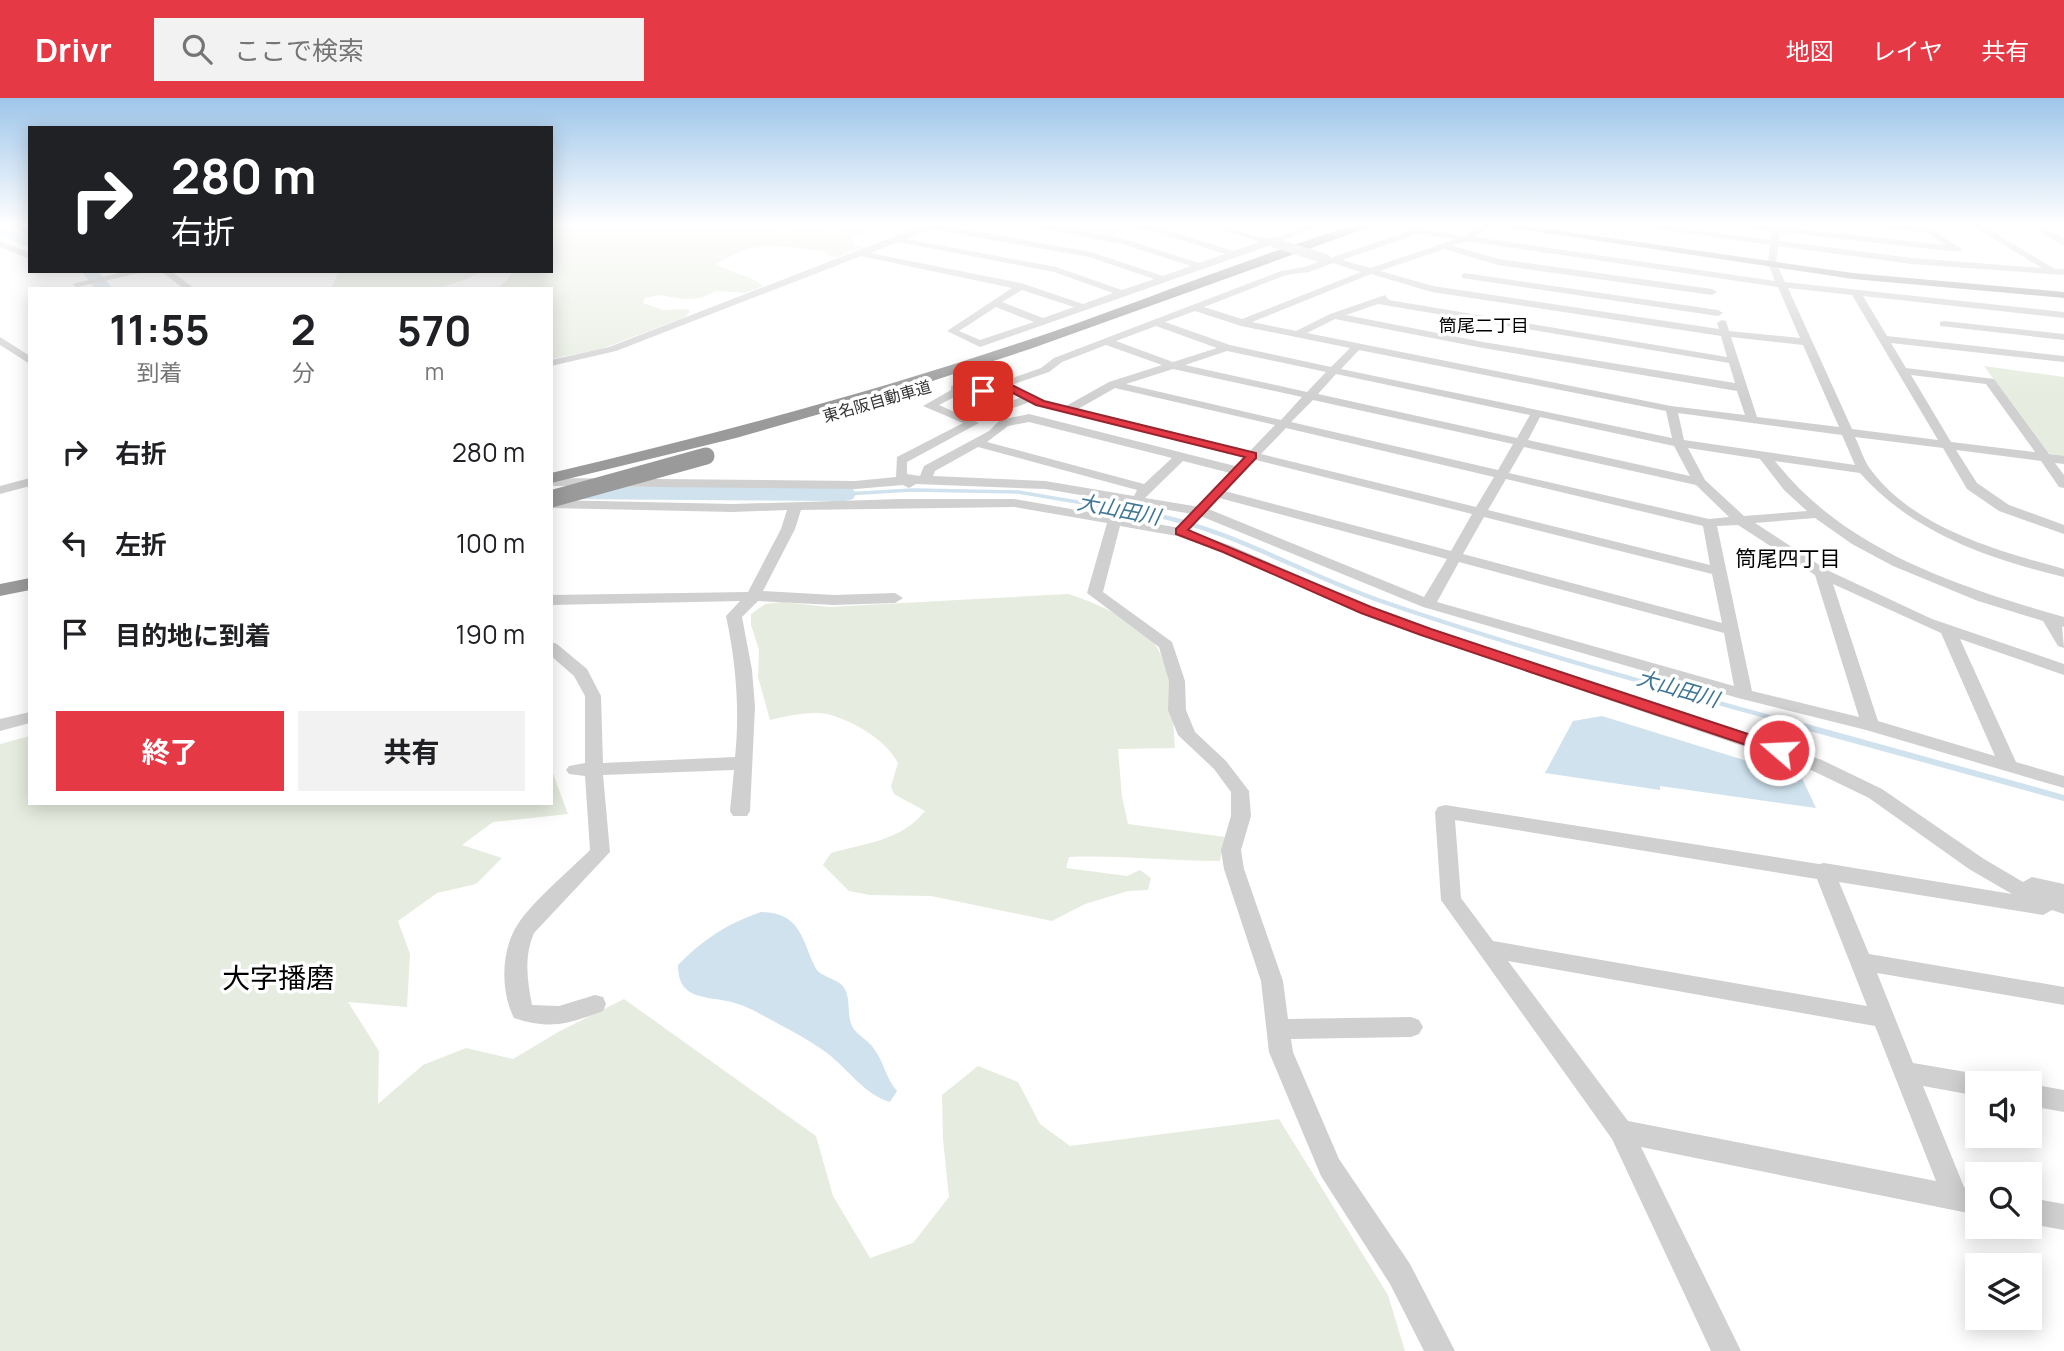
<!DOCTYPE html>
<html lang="ja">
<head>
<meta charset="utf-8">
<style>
  :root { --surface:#fff; --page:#f2f2f2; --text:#202124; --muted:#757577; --accent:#e63946 }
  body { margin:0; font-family:Manrope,"Noto Sans JP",sans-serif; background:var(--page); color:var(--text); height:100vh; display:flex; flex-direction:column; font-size:26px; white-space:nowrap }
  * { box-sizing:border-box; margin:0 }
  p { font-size:23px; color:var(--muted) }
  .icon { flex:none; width:38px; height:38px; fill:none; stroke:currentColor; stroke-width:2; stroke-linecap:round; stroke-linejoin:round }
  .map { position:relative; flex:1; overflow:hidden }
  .sheet { position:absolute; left:28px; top:189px; width:525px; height:518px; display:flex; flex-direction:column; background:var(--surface); border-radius:0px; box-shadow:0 4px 18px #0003 }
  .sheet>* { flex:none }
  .guide { position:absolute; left:28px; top:28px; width:525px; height:147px; border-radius:0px; box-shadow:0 4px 18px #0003; background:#202124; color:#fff; overflow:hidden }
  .buttons { position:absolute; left:1965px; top:973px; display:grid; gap:14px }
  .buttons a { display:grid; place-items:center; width:77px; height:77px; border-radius:0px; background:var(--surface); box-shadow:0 4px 18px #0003; font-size:35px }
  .pin { position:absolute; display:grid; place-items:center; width:60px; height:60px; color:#fff; margin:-30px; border-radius:14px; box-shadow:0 4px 10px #0006 }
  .me { position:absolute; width:77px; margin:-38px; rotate:289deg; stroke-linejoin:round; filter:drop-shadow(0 0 5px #0008) }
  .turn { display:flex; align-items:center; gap:24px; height:147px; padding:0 28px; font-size:32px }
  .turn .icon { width:91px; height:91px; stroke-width:2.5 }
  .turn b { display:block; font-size:49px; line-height:60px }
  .eta { display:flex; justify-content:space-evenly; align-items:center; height:119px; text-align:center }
  .eta b { font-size:42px; font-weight:700; line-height:49px }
  .button { display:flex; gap:14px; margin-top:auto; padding:14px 28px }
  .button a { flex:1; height:80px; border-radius:0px; background:var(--accent); color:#fff; font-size:28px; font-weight:700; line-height:80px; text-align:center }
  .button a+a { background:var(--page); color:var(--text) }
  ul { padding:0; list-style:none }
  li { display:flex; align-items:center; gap:21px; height:91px; padding:0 28px }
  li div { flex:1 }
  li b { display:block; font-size:26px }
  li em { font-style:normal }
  header { display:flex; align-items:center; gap:42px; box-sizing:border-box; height:98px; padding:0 35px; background:var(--accent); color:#fff }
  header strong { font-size:33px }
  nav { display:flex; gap:38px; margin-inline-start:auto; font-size:24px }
  .search { width:490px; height:63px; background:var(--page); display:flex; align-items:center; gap:18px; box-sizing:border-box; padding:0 24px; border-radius:0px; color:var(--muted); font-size:26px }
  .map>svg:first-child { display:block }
  .green { fill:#e6ecdf }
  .water { fill:#cfe2ee }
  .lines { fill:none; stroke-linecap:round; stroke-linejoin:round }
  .stream-far2 { stroke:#cfe2ee; stroke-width:3.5 }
  .stream-far1 { stroke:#cfe2ee; stroke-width:4.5 }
  .stream { stroke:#cfe2ee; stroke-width:6 }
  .river { fill:#cfe2ee; fill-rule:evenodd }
  .minor { fill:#d0d0d0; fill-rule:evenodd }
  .major { fill:#ababab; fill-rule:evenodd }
  .highway { fill:#9a9a9a; fill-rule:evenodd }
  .minor-bridge { stroke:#d0d0d0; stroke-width:10 }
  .highway-bridge { stroke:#9a9a9a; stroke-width:17 }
  .route { fill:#e63946; stroke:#96252e; stroke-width:2 }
  .labels { text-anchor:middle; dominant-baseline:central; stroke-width:7; stroke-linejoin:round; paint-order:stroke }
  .far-street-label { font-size:16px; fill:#333; stroke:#fff }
  .far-neighbourhood-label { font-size:18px; fill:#000; stroke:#fff }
  .water-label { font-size:21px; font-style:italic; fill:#3f7597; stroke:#fff }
  .neighbourhood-label { font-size:21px; fill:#000; stroke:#fff }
  .near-quarter-label { font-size:28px; fill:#000; stroke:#fff }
</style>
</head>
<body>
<header>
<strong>Drivr</strong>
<div class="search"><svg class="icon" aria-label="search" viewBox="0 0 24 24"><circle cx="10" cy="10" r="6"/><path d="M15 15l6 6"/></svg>ここで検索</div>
<nav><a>地図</a><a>レイヤ</a><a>共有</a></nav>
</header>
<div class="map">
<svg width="2064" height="1253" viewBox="0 0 2064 1253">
  <rect width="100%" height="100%" fill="#fff"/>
  <!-- green -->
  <path class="green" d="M551,125H689V129L728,128L790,133L810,128L827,131L824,133L829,134L841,132L846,125H896L873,130L862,137L847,135L855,143L853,147L865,148L837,159L825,157L829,154C807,152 779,145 757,149C744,151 727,160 716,166C732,175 749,177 763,188L745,195L716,193L701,200L683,201L659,197L645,200L643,205L663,212L688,211L690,214L685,219L601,251L551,261V191H496L507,182L513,173H551Z
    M1051,125H1111L1131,129L1112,141L1045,128Z
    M339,173H481C438,201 380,191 331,191Z
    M1984,268L2064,279V359L2048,355Z
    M1068,496C1094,504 1136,522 1153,544C1175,571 1172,617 1175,650L1118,651L1122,699L1128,726L1225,739L1220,763C1170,763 1120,757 1069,759L1066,770L1127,778L1140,772L1151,780L1148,792L1128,793L1085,806L1052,823L931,798L870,797L849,793L823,767L831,755C866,745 901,743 925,713L894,696L891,688L898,665C887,643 855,624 831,617C813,612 788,618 770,622L758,579L759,552L751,527V516L765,506L783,504L829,509Z
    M30,638V705H551V670L568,716L493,724L462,747L502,760L476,786L437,795L398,823L410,856L407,909L348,904L379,953L378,1006L423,967L466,950L513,961L560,933L624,901L816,1038L833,1098L870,1160L913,1145L949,1099L943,1041L942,997L978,968L1018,984L1040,1026L1070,1048L1279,1021L1388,1197L1405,1253H0V646Z"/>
  <!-- water -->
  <path class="water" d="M1602,618L1802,680L1816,710L1660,688V692L1545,675L1573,623Z
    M761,814C800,815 801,839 815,869C819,878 834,880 842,887C852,898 846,915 852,928C856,937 869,942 874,951C884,964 886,981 897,993L890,1004C865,997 848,971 827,955C807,940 784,929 762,917C752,911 738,905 727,903C701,898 678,900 678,867C702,842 728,825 761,814Z"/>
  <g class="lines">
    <!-- stream-far2 -->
    <path class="stream-far2" d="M845,396L912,392L1018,394L1160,418"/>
    <!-- stream-far1 -->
    <path class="stream-far1" d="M1150,416C1230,431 1301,475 1378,502C1519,551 1665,590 1809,630"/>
    <!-- stream -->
    <path class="stream" d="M1803,628L2064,700"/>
    <!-- river -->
    <path class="river" d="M0,128L30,140V150L0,137Z
      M81,173H98L113,191H96Z
      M562,389H845L853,391L856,396L853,401L845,403L554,401L551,395L554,391Z"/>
    <!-- minor -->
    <path class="minor" d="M10,125H20L30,133V139Z
      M943,125L940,127L1091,154L1163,178L1191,168L1122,146L1012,125H1032L1124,141L1199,165L1225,156L1162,136L1114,125H1132L1164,131L1233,153L1260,144L1203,125C1226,125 1245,138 1267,140C1283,141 1305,125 1325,125L1274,146L980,249L947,233L1012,190L861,158L616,253L551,268V262L609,249L926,126ZM931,131L1089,159L1154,181L1122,192L1056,169L906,141ZM898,144L1054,174L1113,195L1083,206L1021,185L870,155ZM1022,192L1074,209L1043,220L1002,204ZM996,209L1034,224L980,242L959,233Z
      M1486,125L1495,126L1475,139L1775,183L1768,165L1770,147L1614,125H1639L1771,142L1772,133L1719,125L1772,128L1773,125H1781V129L1945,147L1927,135L1846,125L1917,129L1912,125H1922L1962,151L1958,154L1780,134L1779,143L1912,160L2042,170L1968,125H1978L2055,171H2064V177L1912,166L1778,148L1776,165L1785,184L2064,214V220L1863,198L1887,238L2064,258V264L1891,245L1906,270L1994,281L2049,356L2064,358V366L2055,365L2064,377V390L2059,389L2041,363L1956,352L1977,385L2009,407L2064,427V436L1999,413L1967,391L1943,350L1855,339C1860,349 1864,363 1871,372C1914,430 1998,453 2064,471V479C1989,461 1913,435 1860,375L1775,363C1844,452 1959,489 2064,519V529L2062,528L2064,550L2058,548L2043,523L1978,503L1893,468L1852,446L1815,420L1755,425L1827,472L1932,521L2064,566V577L1960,541L2016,664L2064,678V690L1866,632L1738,600L1423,509L1198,417L1045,391L916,386L909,390L903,387L855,391L551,388V380L855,383L896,379L897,359L963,325L923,308L951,292V288L955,287L962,291V295L939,307L979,325L907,364V376L920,378L924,368L989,333L1000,322L1029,316L1243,370L1244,373L1238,377L1183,363L1145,400L1206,410L1424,499L1447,461L1212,398L1210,395L1217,391L1451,453L1472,416L1256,362L1252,366H1244L1242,363L1244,360L1030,304L996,316L963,297L1041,270L1054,260L1281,173L1304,169L1417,130L1465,138ZM1418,136L1456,141L1370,170L1342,162ZM1467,143L1778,189L1800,240L1729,233L1726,223L1722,222L1717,225L1719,231L1433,188L1380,173L1444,151L1498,167L1712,197L1717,194L1712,191L1499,161L1453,148ZM1333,165L1361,174L1242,221L1204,209L1286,177L1309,174ZM1371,176L1432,194L1721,238L1727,259L1389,202L1385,197L1330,216L1296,233L1252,224ZM1788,190L1852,197L1938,342L1852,331ZM1378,206L1729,265L1735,285L1483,244L1346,217ZM1195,213L1241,228L1350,250L1331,269L1230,247L1165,224ZM1335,221L1483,250L1737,293L1745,317L1671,308L1307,235ZM1156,228L1217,250L1173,264L1116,243ZM1731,239L1803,247L1839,329L1757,319ZM1106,247L1162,267L1109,284L1066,308L1044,303L1022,292L1016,295L1022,299L997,308L979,298L1049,274L1062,264ZM1359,252L1666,313L1672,340L1341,271ZM1227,253L1326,274L1307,294L1185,267ZM1173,271L1302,299L1281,322L1126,286ZM1336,276L1530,317L1517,340L1318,296ZM1911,277L1986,286L2035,354L1951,344ZM1115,290L1275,327L1250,353L1078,311ZM1313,302L1513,346L1498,372L1291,324ZM1678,315L1842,337L1855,367L1684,342ZM1540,319L1674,348L1690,378L1528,342ZM1029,324L1172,360L1144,386L987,344L1008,328ZM1286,330L1494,379L1476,409L1261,356ZM978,349L1137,392L1134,398L1045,383L933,378L935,373ZM1524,349L1696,387L1729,419L1709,421L1509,375ZM1688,350L1760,361L1784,392L1807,413L1744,418L1705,382ZM1506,381L1703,428L1710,467L1488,412ZM1484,419L1712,476L1722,525L1463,456ZM1738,427L1815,477L1859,619L1752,593L1717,428ZM1459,464L1724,535L1734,588L1437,504ZM1833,486L1941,535L1995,658L1878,623Z
      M2025,125H2035L2064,141V148Z
      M0,143L30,155V161L0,149Z
      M129,173H148L77,189L72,186Z
      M161,173H171L195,191H184Z
      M1465,175L1718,212L1723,215L1718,218L1462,180V176Z
      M1944,223L2064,236V242L1940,228V224Z
      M0,239L30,258V266L0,247Z
      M30,380V388L0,396V388Z
      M901,401H1014L1180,430L1232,448L1371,509L1432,531L1822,662L1882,691L1984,761L2023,784L2032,779L2064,786V816L2052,812L2043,817L1839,784L1869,856L2064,889V907L1877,875L1913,965L1978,976L1987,979L1989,985H1978V998L1923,988L1964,1089L1978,1091V1117L1641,1049L1741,1253H1711L1612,1041L1441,802L1435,714L1438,709L1445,707L1819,766L1824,765L2012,796L1969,771L1869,700L1809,671L1420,537L1361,515L1222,454L1177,438L1120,428L1103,494L1172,544L1185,583L1186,612L1195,634L1226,663L1249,693L1251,718L1241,752L1244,771L1283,883L1288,921L1411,919L1419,922L1423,929L1419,936L1411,939L1291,941L1293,954L1339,1061L1410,1166L1455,1253H1424L1390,1186L1321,1078L1269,954L1261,883L1224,771L1221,752L1231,718V694L1214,671L1178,637L1168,612L1169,583L1159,549L1087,495L1107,425L1014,409L801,412L795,431L763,493L834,497L895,495L903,500L895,505L834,507L758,503L742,519L752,572L755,609L750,713L747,718H733L730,713L734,672L603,677L610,754L534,835C524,858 527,882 532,907L559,908L595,897L603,899L606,906L603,913C568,926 550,932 514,920C500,893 501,851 518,826C532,804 570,772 590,752L585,678L569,676L566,672L569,668L585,665V598L574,578L551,558V544L557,546L587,571L601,598L603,665L735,659C740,612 736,565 726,518L740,503L551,507V497L748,494L781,431L787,412L733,414L551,410V402L733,406ZM1455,722L1817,781L1867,908L1493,843L1461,800ZM1508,863L1875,928L1936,1083L1628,1023Z
      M30,614V625L0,633V621Z
      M2030,986L2064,992V1014L2030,1008Z
      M2030,1100L2064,1106V1132L2030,1126Z"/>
    <!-- major -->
    <path class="major" d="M1479,125H1507L1853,175L2064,194V200L1853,181Z"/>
    <!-- highway -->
    <path class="highway" d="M1362,125H1381L1030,251L914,289L736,340L551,385V375C708,338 863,297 1016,246C1132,208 1245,160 1362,125Z
      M30,480V492L0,498V486Z"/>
    <!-- minor-bridge -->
    <path class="minor-bridge" d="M1275,145L1326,161"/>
    <!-- highway-bridge -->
    <path class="highway-bridge" d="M551,401L706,358"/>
  </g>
  <!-- sky -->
  <linearGradient id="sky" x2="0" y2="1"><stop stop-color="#9ec6ea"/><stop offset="0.42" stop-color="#fff"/><stop offset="1" stop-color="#fff" stop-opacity="0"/></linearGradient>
  <rect width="2064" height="301" fill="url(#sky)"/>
  <!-- route -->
  <path class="route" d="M1004,283L1044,303L1256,355V360L1188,432L1371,509L1431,531L1784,648L1787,652L1779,657L1773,656L1421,537L1361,515L1223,454L1176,436V431L1245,359L1036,307L1003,290L983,296L978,293Z"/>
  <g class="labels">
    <!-- far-street labels -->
    <g class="far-street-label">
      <text transform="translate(877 303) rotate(-16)">東名阪自動車道</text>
    </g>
    <!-- far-neighbourhood labels -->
    <g class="far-neighbourhood-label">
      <text x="1484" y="227">筒尾二丁目</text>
    </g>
    <!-- water labels -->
    <g class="water-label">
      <text transform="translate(1119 411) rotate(11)">大山田川</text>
      <text transform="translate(1678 590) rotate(16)">大山田川</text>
    </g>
    <!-- neighbourhood labels -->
    <g class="neighbourhood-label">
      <text x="1788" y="460">筒尾四丁目</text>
    </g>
    <!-- near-quarter labels -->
    <g class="near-quarter-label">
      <text x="278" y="879">大字播磨</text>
    </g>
  </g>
</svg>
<div class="buttons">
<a><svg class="icon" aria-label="sound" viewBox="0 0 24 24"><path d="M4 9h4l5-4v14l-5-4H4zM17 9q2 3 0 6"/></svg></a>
<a><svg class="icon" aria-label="search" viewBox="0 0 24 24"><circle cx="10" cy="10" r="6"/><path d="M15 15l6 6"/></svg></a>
<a><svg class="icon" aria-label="layers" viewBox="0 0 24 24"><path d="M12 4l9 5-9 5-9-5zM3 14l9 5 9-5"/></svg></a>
</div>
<div class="pin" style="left:983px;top:293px;background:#d93025"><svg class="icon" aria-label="arrive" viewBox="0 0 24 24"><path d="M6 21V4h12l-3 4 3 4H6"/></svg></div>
<svg class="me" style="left:1779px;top:652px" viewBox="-20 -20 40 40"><circle r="17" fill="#e63946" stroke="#fff" stroke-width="3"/><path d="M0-11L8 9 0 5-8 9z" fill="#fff"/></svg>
<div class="guide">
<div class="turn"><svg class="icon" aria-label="right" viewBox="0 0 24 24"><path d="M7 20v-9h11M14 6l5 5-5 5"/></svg><div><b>280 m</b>右折</div></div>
</div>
<section class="sheet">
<div class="eta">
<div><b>11:55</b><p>到着</p></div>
<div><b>2</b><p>分</p></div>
<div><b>570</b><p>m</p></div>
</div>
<ul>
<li><svg class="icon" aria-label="right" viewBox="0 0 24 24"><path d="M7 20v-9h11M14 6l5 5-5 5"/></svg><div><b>右折</b></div><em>280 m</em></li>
<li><svg class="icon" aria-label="left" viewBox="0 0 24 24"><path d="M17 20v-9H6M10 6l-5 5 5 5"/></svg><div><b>左折</b></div><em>100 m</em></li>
<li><svg class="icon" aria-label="arrive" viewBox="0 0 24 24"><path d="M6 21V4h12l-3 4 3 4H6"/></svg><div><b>目的地に到着</b></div><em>190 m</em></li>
</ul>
<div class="button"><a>終了</a><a>共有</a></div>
</section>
</div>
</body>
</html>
